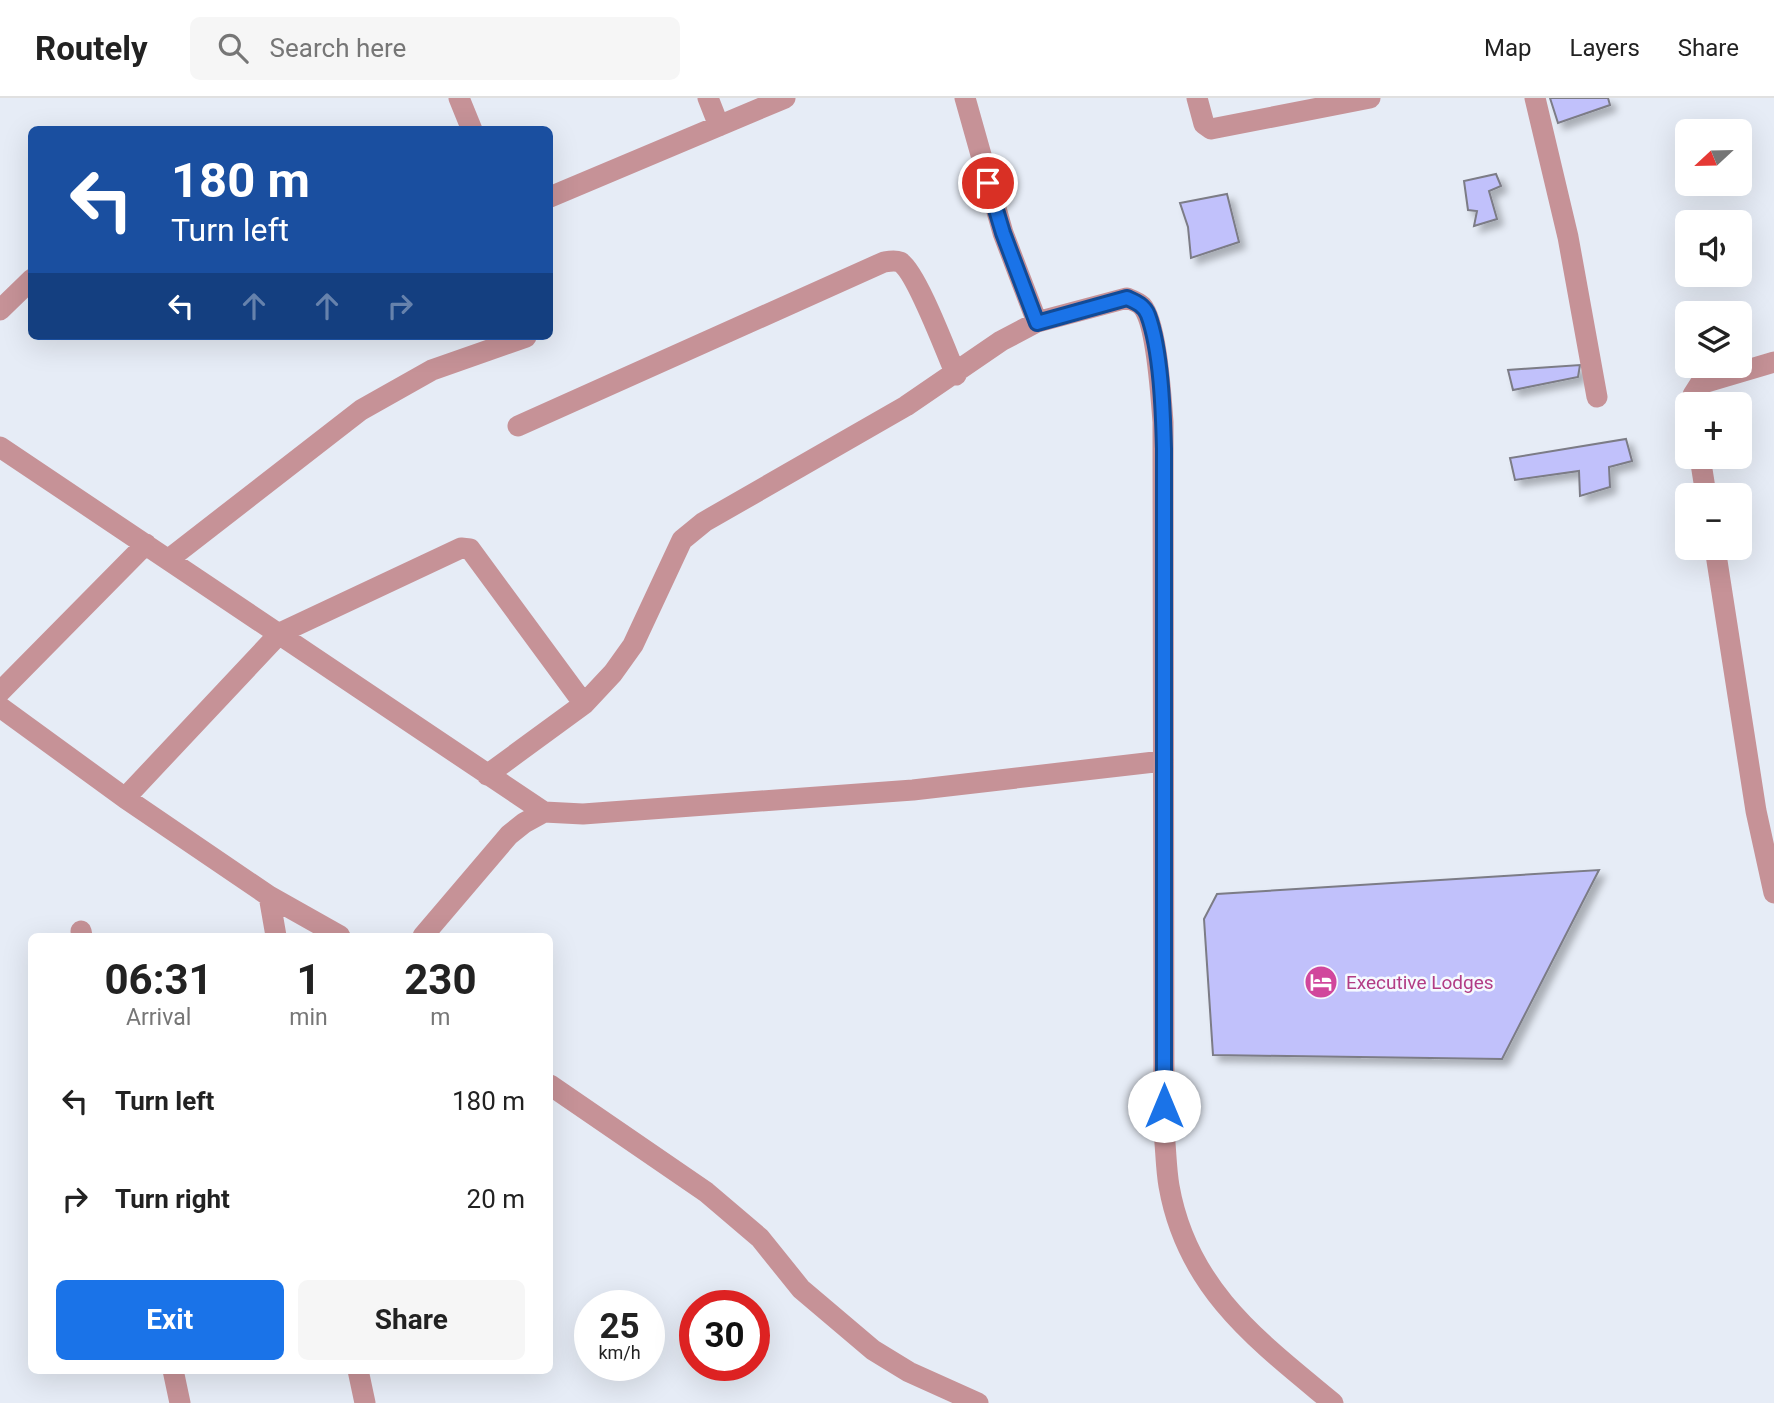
<!DOCTYPE html>
<html lang="en">
<head>
<meta charset="utf-8">
<style>
  :root { --surface:#fff; --page:#f6f6f6; --text:#222; --muted:#767676; --line:#e0e0e0; --accent:#1a73e8 }
  body { margin:0; font-family:Roboto,sans-serif; background:var(--page); color:var(--text); height:100vh; display:flex; flex-direction:column; font-size:26px; white-space:nowrap }
  * { box-sizing:border-box; margin:0 }
  p { font-size:23px; color:var(--muted) }
  .icon { flex:none; width:38px; height:38px; fill:none; stroke:currentColor; stroke-width:2; stroke-linecap:round; stroke-linejoin:round }
  .map { position:relative; flex:1; overflow:hidden }
  .side { position:absolute; left:28px; top:835px; width:525px; height:441px; display:flex; flex-direction:column; background:var(--surface); border-radius:10px; box-shadow:0 7px 28px #0002 }
  .side>* { flex:none }
  .banner { position:absolute; left:28px; top:28px; width:525px; height:214px; border-radius:10px; box-shadow:0 7px 28px #0002; background:#1a4fa0; color:#fff; overflow:hidden }
  .needle { width:46px; rotate:248deg }
  .fabs { position:absolute; left:1675px; top:21px; display:grid; gap:14px }
  .fabs a { display:grid; place-items:center; width:77px; height:77px; border-radius:10px; background:var(--surface); box-shadow:0 7px 28px #0002; font-size:35px }
  .speed { position:absolute; left:574px; top:1192px; display:flex; gap:14px; font-size:35px; font-weight:700; text-align:center }
  .speed>* { display:grid; place-content:center; width:91px; height:91px; border-radius:50%; background:var(--surface); box-shadow:0 7px 28px #0002; line-height:1 }
  .speed small { font-size:18px; font-weight:400 }
  .speed .limit { border:10px solid #d22; background:#fff; color:#111 }
  .pin { position:absolute; display:grid; place-items:center; width:60px; height:60px; color:#fff; margin:-30px; border:4px solid #fff; border-radius:50%; box-shadow:0 2px 7px #0007 }
  .me { position:absolute; width:77px; margin:-38px; rotate:0deg; stroke-linejoin:round; filter:drop-shadow(0 0 5px #0008) }
  .turn { display:flex; align-items:center; gap:24px; height:147px; padding:0 28px; font-size:32px }
  .turn .icon { width:91px; height:91px; stroke-width:2.5 }
  .turn b { display:block; font-size:49px; line-height:60px }
  .lanes { display:flex; align-items:center; height:66px; padding:0 28px; background:#0003; justify-content:center; gap:35px; direction:ltr }
  .lanes .off { opacity:.35 }
  .eta { display:flex; justify-content:space-evenly; align-items:center; height:119px; text-align:center }
  .eta b { font-size:42px; font-weight:700; line-height:49px }
  .button { display:flex; gap:14px; margin-top:auto; padding:14px 28px }
  .button a { flex:1; height:80px; border-radius:10px; background:var(--accent); color:#fff; font-size:28px; font-weight:700; line-height:80px; text-align:center }
  .button a+a { background:var(--page); color:var(--text) }
  ul { padding:0; list-style:none }
  li { display:flex; align-items:center; gap:21px; height:98px; padding:0 28px }
  li div { flex:1 }
  li b { display:block; font-size:26px }
  li em { font-style:normal }
  header { display:flex; align-items:center; gap:42px; box-sizing:border-box; height:98px; padding:0 35px; background:var(--surface); border-bottom:2px solid var(--line) }
  header strong { font-size:33px }
  nav { display:flex; gap:38px; margin-inline-start:auto; font-size:24px }
  .search { width:490px; height:63px; background:var(--page); display:flex; align-items:center; gap:18px; box-sizing:border-box; padding:0 24px; border-radius:10px; color:var(--muted); font-size:26px }
  .map>svg:first-child { display:block }
  .building { fill:#c1c1fb; stroke:#7c7c86; stroke-width:2; filter:url(#shadow) }
  .lines { fill:none; stroke-linecap:round; stroke-linejoin:round }
  .minor { stroke:#c69297; stroke-width:21 }
  .route-casing { stroke:#114b97; stroke-width:18 }
  .route { stroke:#1a73e8; stroke-width:12 }
  .labels { text-anchor:middle; dominant-baseline:central; stroke-width:5; stroke-linejoin:round; paint-order:stroke }
  .hotel-label { font-size:19px; fill:#b23c85; stroke:#f5f9ff; text-anchor:start }
</style>
</head>
<body>
<header>
<strong>Routely</strong>
<div class="search"><svg class="icon" aria-label="search" viewBox="0 0 24 24"><circle cx="10" cy="10" r="6"/><path d="M15 15l6 6"/></svg>Search here</div>
<nav><a>Map</a><a>Layers</a><a>Share</a></nav>
</header>
<div class="map">
<svg width="1774" height="1305" viewBox="0 0 1774 1305">
  <defs>
    <filter id="shadow"><feDropShadow dx="6" dy="6" stdDeviation="3.5" flood-color="#0004"/></filter>
  </defs>
  <rect width="100%" height="100%" fill="#e6ecf6"/>
  <!-- building -->
  <path class="building" d="M1550,0H1608L1610,7L1558,25Z
    M1496,76L1501,88L1489,93L1497,121L1474,128L1477,113L1468,112L1464,83Z
    M1227,96L1239,144L1191,160L1188,129L1180,105Z
    M1580,267L1578,279L1513,292L1508,272Z
    M1626,341L1632,363L1609,369L1610,389L1580,398L1579,373L1515,382L1510,360Z
    M1599,772L1502,961L1213,957L1204,821L1217,796Z"/>
  <g class="lines">
    <!-- minor -->
    <path class="minor" d="M459,0L472,32
      M708,0L719,28
      M965,0L1003,135L1037,224
      M1197,0L1204,26L1211,31L1370,0
      M1535,0L1568,139L1597,299
      M550,99L785,0
      M0,212L32,181
      M1692,306L1693,297L1700,286L1774,264
      M518,328L884,164C890,163 895,162 900,164C916,173 947,256 956,277
      M0,349L544,714
      M1700,359L1706,397
      M1715,450L1756,713L1774,795
      M169,461L361,312L432,272L526,239
      M0,594L146,446
      M0,609L125,700L269,798L340,838
      M487,677L584,606L613,575L633,547L682,442L704,424L906,308L1001,243L1037,224L1127,200C1132,202 1138,204 1142,208C1157,225 1161,300 1163,324L1164,1034C1166,1052 1166,1071 1169,1088C1187,1191 1258,1243 1333,1305
      M125,700L280,535L461,450L470,451L584,606
      M269,798L276,838
      M81,833L82,838
      M423,838L509,737L524,725L544,714L583,716L913,692L1163,663
      M550,987L706,1094L760,1140L801,1191L873,1252L909,1274L978,1305
      M173,1272L180,1305
      M358,1272L365,1305"/>
  </g>
  <g class="lines">
    <defs>
      <path id="route" d="M988,85L1003,135L1037,225L1127,200C1136,204 1144,207 1148,217C1161,252 1163,313 1164,351V1008"/>
    </defs>
    <!-- route casing -->
    <use href="#route" class="route-casing"/>
    <!-- route -->
    <use href="#route" class="route"/>
  </g>
  <!-- icons -->
  <defs>
    <symbol id="hotel-disc" viewBox="-11 -11 22 22"><circle r="9.5" fill="#d1479c" stroke="#f5f9ff"/><path d="M-6-4.5h1.5V1H6V5H4.5V3h-9V5H-6ZM-4 0a1.8 1.8 0 1 1 3.6 0ZM.5 0V-2.5h3Q6-2.5 6 0Z" fill="#fff"/></symbol>
  </defs>
  <g fill-rule="evenodd">
    <use href="#hotel-disc" x="1302" y="865" width="38" height="38"/>
  </g>
  <g class="labels">
    <!-- hotel labels -->
    <g class="hotel-label">
      <text x="1346" y="884">Executive Lodges</text>
    </g>
  </g>
</svg>
<div class="fabs">
<a><svg class="needle" viewBox="-14 -14 28 28"><path d="M0-13l5 13h-10z" fill="#e53935"/><path d="M0 13l5-13h-10z" fill="#767676"/></svg></a>
<a><svg class="icon" aria-label="sound" viewBox="0 0 24 24"><path d="M4 9h4l5-4v14l-5-4H4zM17 9q2 3 0 6"/></svg></a>
<a><svg class="icon" aria-label="layers" viewBox="0 0 24 24"><path d="M12 4l9 5-9 5-9-5zM3 14l9 5 9-5"/></svg></a>
<a>+</a>
<a>−</a>
</div>
<div class="speed"><div>25<small>km/h</small></div><div class="limit">30</div></div>
<div class="pin" style="left:988px;top:85px;background:#d93025"><svg class="icon" aria-label="arrive" viewBox="0 0 24 24"><path d="M6 21V4h12l-3 4 3 4H6"/></svg></div>
<svg class="me" style="left:1164px;top:1008px" viewBox="-20 -20 40 40"><circle r="19" fill="#fff"/><path d="M0-13L10 11 0 6-10 11z" fill="#1a73e8"/></svg>
<div class="banner">
<div class="turn"><svg class="icon" aria-label="left" viewBox="0 0 24 24"><path d="M17 20v-9H6M10 6l-5 5 5 5"/></svg><div><b>180 m</b>Turn left</div></div>
<div class="lanes"><svg class="icon" aria-label="left" viewBox="0 0 24 24"><path d="M17 20v-9H6M10 6l-5 5 5 5"/></svg><svg class="icon off" aria-label="ahead" viewBox="0 0 24 24"><path d="M12 20V5M6 11l6-6 6 6"/></svg><svg class="icon off" aria-label="ahead" viewBox="0 0 24 24"><path d="M12 20V5M6 11l6-6 6 6"/></svg><svg class="icon off" aria-label="right" viewBox="0 0 24 24"><path d="M7 20v-9h11M14 6l5 5-5 5"/></svg></div>
</div>
<section class="side">
<div class="eta">
<div><b>06:31</b><p>Arrival</p></div>
<div><b>1</b><p>min</p></div>
<div><b>230</b><p>m</p></div>
</div>
<ul>
<li><svg class="icon" aria-label="left" viewBox="0 0 24 24"><path d="M17 20v-9H6M10 6l-5 5 5 5"/></svg><div><b>Turn left</b></div><em>180 m</em></li>
<li><svg class="icon" aria-label="right" viewBox="0 0 24 24"><path d="M7 20v-9h11M14 6l5 5-5 5"/></svg><div><b>Turn right</b></div><em>20 m</em></li>
</ul>
<div class="button"><a>Exit</a><a>Share</a></div>
</section>
</div>
</body>
</html>
